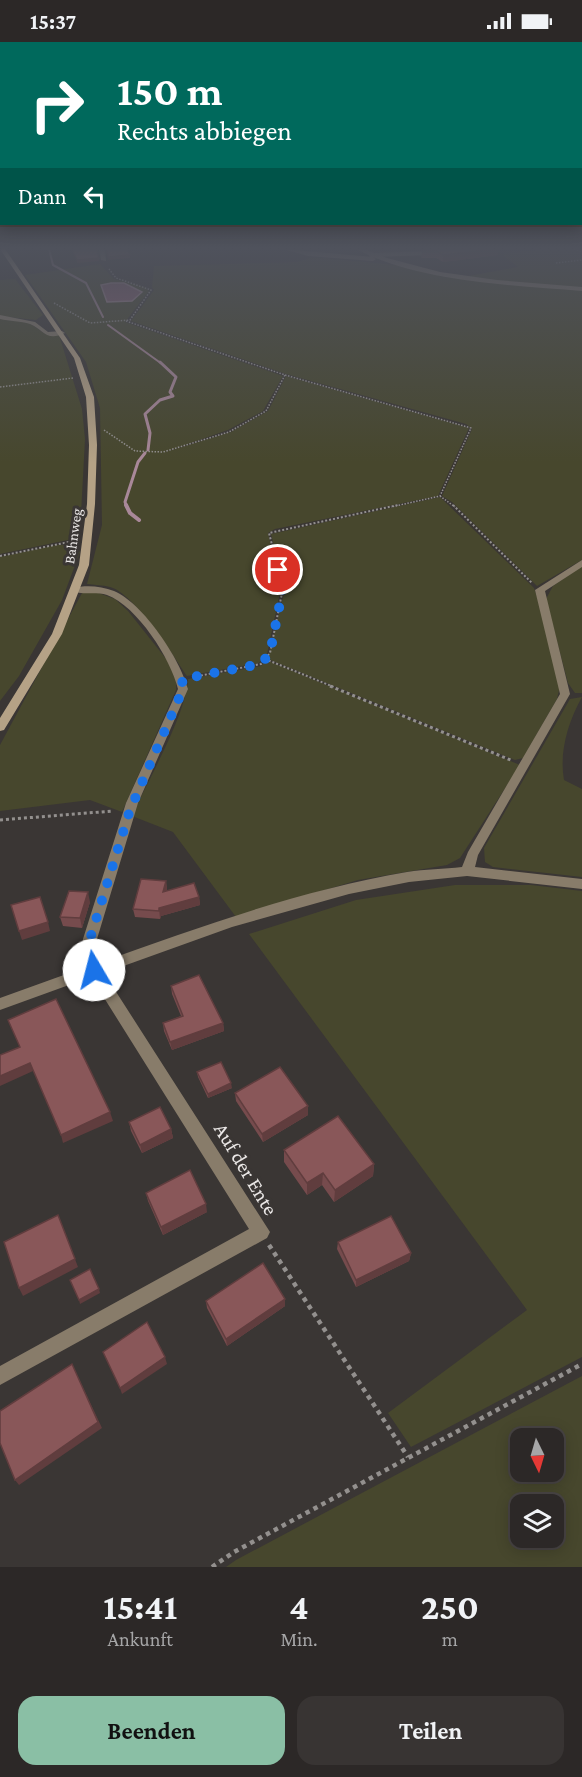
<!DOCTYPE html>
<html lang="de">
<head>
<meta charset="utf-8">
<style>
  :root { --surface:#2c2827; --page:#383433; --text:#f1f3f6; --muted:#a6a6a7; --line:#484444; --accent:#8abfa5 }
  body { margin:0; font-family:"Crimson Pro",serif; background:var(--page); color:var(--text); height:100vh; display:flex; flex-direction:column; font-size:22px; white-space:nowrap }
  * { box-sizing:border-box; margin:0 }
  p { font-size:20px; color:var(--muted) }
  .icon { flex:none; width:33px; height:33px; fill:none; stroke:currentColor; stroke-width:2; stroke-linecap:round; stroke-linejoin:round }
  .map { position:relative; height:1525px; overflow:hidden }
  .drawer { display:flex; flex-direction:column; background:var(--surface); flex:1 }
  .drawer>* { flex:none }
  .banner { position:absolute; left:0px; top:0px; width:582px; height:183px; box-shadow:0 3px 15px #0003,0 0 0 2px var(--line); background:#00695c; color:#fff; overflow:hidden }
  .needle { width:39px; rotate:175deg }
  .buttons { position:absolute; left:510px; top:1386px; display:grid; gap:12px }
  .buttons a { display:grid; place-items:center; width:54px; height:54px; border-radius:12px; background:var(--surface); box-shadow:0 3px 15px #0003,0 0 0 2px var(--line); font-size:30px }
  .pin { position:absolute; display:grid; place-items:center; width:51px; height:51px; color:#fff; margin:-26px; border:3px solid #fff; border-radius:50%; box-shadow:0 2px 6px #0007 }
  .me { position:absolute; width:66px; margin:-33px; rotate:352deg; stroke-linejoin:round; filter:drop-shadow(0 0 4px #0008) }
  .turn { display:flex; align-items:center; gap:21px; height:126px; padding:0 18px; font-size:27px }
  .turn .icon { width:78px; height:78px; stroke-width:2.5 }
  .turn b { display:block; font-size:42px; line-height:51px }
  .then { display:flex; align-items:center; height:57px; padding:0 18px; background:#0003; gap:12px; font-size:22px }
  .eta { display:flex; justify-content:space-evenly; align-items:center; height:102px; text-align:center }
  .eta b { font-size:36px; font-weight:700; line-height:42px }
  .cta { display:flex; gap:12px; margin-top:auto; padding:12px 18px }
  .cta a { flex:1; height:69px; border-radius:18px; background:var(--accent); color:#111; font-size:24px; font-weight:700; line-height:69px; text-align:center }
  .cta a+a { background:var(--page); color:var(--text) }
  .status { display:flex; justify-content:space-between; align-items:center; height:42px; padding:0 30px; background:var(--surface); direction:ltr }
  .status svg { height:16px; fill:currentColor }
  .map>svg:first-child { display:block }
  .green { fill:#47472d; fill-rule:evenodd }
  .water { fill:#8d6078; stroke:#a98899; stroke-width:1.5 }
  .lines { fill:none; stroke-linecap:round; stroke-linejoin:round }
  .stream-far2 { stroke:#a98899; stroke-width:2 }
  .stream-far1 { stroke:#a98899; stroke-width:3 }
  .stream { stroke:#a98899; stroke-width:4 }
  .path-far3 { stroke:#93908e; stroke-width:1.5; stroke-dasharray:1.5 1.5; stroke-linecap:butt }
  .path-far2 { stroke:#93908e; stroke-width:2; stroke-dasharray:2 2; stroke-linecap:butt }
  .path-far1 { stroke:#93908e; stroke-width:3; stroke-dasharray:3 3; stroke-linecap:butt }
  .path { stroke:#93908e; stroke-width:4.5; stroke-dasharray:4.5 4.5; stroke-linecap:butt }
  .service { stroke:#887c6a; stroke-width:4 }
  .minor { fill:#887c6a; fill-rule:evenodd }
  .secondary { fill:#b5a286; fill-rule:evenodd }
  .wall { fill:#764b4d }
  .shaded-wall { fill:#603d3e }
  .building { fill:#895759; stroke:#603d3e; stroke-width:1.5 }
  .route { stroke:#1a73e8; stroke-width:10; stroke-dasharray:0 18 }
  .labels { text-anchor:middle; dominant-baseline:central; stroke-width:6; stroke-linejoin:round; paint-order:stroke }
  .far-street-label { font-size:15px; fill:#eae7e6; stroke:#3a3634 }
  .near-street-label { font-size:21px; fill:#eae7e6; stroke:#3a3634 }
</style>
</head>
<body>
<div class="status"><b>15:37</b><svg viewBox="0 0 49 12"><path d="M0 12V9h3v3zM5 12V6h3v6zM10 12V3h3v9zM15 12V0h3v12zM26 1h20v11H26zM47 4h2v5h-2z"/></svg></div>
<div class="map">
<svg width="582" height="1525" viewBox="0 0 582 1525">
  <rect width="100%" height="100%" fill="#3a3634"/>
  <!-- green -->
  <path class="green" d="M547,207H582V246L506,240L468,234L518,225L501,212Z
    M311,215L397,223L466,237L582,248V518L537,544L452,460L442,454L472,387L466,382L286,332L131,279L154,248L152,245L154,224L298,220Z
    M100,222L114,237L144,245L149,249L125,280L283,334L263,369L228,388L162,411L231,390L268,369L286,334L469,386L438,454L275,487L268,491L281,546L267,612L259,621L187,634C173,613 134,551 110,545C103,543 94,543 87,542L102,483L100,366L86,320L25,233Z
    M15,237L43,273L36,278L0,274V238Z
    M0,276L29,281L44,291L59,293L82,367L85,397L80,491L73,497L0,512Z
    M440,455L534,546L538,558L560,644L557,657L523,716L515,718L268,617L285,547L271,492Z
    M57,503H70L80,510L62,558L19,634L0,659V515Z
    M582,524V651H575L568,641L546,557L553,544Z
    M93,549L115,557L128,569L171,623L176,635V648L122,770L90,758L0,769V703L82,551Z
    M266,618L520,723L460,816L447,823L358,838L236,875L173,790L132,774C148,738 186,673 188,637L261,624Z
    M582,655C568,680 559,710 564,738L582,747V835L493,825L485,820L484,806L566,664L570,657Z
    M455,843H531L582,849V1315L411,1405L388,1371L527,1268L249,892L356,858Z
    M582,1334V1525H226L236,1518ZM520,1396H554V1430H520ZM520,1462H554V1496H520Z"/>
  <!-- water -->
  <path class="water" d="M111,241H124L142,250L132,259L107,260L101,243Z"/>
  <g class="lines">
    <!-- stream-far2 -->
    <path class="stream-far2" d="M49,207L53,223L86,241L103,275
      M108,283L162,322"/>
    <!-- stream-far1 -->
    <path class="stream-far1" d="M148,408L150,391L145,372L160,358L173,354L170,350L176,335L160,320
      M127,465L125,460L138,420L145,411"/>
    <!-- stream -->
    <path class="stream" d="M126,463L130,471L139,478"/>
    <!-- path-far3 -->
    <path class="path-far3" d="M574,207L582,210
      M556,221L582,218
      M54,261L90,281L130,278L151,248L116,236L109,227
      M126,279L285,333L471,386L440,454L391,465
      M0,345L73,336
      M104,388L135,409L163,410L229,390L266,369L285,333
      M440,454L455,465"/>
    <!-- path-far2 -->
    <path class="path-far2" d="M453,463L532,541
      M0,514L74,499
      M265,617L334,645
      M193,635L261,622L270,611L283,546L269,491L398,463"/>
    <!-- path-far1 -->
    <path class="path-far1" d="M330,644L513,719
      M0,778L113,769"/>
    <!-- path -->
    <path class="path" d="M269,1203L408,1415
      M212,1525L234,1510L582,1322"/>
    <!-- service -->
    <path class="service" d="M371,213L432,211"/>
    <!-- minor -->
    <path class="minor" d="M99,207H105L106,219L101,218Z
      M283,207L373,215L376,217L373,219L308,214Z
      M356,207H364L387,216L440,230L497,238L582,245V249C511,243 419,240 356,207Z
      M0,273L35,280L48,290L62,289L65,291C46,300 44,288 30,282C21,279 9,279 0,277Z
      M582,518V525L545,549L570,652L478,813L475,825L582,837V847L467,834L409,840L349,852L232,885L104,931L270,1190L267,1196L0,1343V1324L249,1187L91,935L0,968V956L86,925L82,910L83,897L126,761L178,647C171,617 137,564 107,553C96,549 80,554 71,548L73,546C86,543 101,544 114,549C143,561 181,618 188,647L138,761L97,897L96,910L99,921C200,885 301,848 407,830C425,827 444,827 462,825L468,810L560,652L535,548Z"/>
    <!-- secondary -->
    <path class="secondary" d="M0,207H5L80,316L94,355L97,403L95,462L89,523L62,592L4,688L0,689V676L52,592L79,523L87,462L89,403L86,355L74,316Z"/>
  </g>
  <!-- wall -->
  <path class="wall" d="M437,207L498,213L443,220L436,216H421L422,209Z
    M166,839L167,849L199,855L200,863L161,874L160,877L135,875L133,867Z
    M90,860L82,886L63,884L60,875Z
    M171,944L223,981L224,989L172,1008L164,989L163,981L181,974L172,952Z
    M197,1030L232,1046L208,1056L198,1035Z
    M235,1051L308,1073L263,1100L236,1059Z
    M129,1080L171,1087L173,1096L142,1111L131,1089Z
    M284,1108L374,1122L373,1134L334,1160L322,1143L307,1153L284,1120Z
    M146,1151L207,1170L163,1193L148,1159Z
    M338,1200L411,1211L409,1219L356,1245L337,1207Z
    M285,1257V1264L227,1304L207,1266L206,1259Z"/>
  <!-- shaded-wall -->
  <path class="shaded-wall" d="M494,207H499L498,213L443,220V213Z
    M130,213V216L108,218V215Z
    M99,216V219L77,221V218Z
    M166,839L167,847L165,858L163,850Z
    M88,850L90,860L82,886L80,876Z
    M199,855L200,863L161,874L160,877L159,866Z
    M48,880L50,889L22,898L19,889Z
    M223,981L224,989L172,1008L170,1000Z
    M30,1021L33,1029L0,1044V1034Z
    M231,1041L232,1046L208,1056V1052Z
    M308,1064V1073L263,1100L262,1092Z
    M110,1070L113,1079L63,1101L61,1093Z
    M171,1087L173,1096L142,1111L140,1103Z
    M374,1122L373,1134L334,1160L335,1148Z
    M323,1131L322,1143L307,1153V1141Z
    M206,1162L207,1170L163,1193L161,1185Z
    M58,1173L78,1225L23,1254L19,1246Z
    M411,1211L409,1219L356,1245V1238Z
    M99,1247L100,1251L80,1262L79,1258Z
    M285,1257V1264L227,1304L226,1297Z
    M165,1315L167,1322L122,1352L120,1346Z
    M72,1322L102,1386L19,1443L15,1438Z"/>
  <!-- building -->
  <path class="building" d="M72,207H97L99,216L77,218Z
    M107,207H127L130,213L108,215Z
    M437,207H494L443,213L437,209H422Z
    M141,837L166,839L163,850L194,841L199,855L159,866V869L133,867Z
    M69,849L88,850L80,876L60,875Z
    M40,855L48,880L19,889L11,863Z
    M199,933L223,981L170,1000L163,981L183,974L171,944Z
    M56,957L110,1070L61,1093L30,1021L0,1034V1013L20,1005L8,978Z
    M221,1020L231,1041L208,1052L197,1030Z
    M280,1025L308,1064L262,1092L235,1051Z
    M160,1065L171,1087L140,1103L129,1080Z
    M338,1074L374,1122L335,1148L323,1131L307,1141L284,1108Z
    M190,1128L206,1162L161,1185L146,1151Z
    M58,1173L75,1217L19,1246L4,1200Z
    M391,1174L411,1211L356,1238L338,1200Z
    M263,1221L285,1257L226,1297L206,1259Z
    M90,1227L99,1247L79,1258L70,1238Z
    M147,1280L165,1315L120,1346L103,1310Z
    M72,1322L98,1380L15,1438L0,1401V1369Z"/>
  <!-- sky -->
  <linearGradient id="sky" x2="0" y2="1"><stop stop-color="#201e1d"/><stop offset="0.49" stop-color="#4f525c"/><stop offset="1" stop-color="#4f525c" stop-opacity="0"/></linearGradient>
  <rect width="582" height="421" fill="url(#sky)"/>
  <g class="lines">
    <!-- route -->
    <path class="route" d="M94,928L89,910L90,897L130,768L183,647L182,637L261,622L270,611L283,546L278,528"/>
  </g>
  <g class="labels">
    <!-- far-street labels -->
    <g class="far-street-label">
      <text transform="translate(73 494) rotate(-82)">Bahnweg</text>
    </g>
    <!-- near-street labels -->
    <g class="near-street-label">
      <text transform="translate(246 1127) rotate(59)">Auf der Ente</text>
    </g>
  </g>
</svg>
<div class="buttons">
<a><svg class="needle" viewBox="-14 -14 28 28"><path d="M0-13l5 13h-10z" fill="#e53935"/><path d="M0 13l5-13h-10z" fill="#a6a6a7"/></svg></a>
<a><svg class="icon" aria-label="layers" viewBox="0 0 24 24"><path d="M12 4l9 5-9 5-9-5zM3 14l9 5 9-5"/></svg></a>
</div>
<div class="pin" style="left:278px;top:528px;background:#d93025"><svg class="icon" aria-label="arrive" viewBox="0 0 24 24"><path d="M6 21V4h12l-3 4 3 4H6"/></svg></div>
<svg class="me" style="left:94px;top:928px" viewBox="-20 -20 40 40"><circle r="19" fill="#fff"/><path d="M0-13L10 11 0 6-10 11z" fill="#1a73e8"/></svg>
<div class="banner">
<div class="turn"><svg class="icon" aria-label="right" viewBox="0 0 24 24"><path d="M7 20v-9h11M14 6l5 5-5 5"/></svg><div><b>150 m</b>Rechts abbiegen</div></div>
<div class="then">Dann<svg class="icon" aria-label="left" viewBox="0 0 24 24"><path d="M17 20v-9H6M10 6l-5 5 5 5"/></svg></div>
</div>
</div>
<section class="drawer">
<div class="eta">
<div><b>15:41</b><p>Ankunft</p></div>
<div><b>4</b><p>Min.</p></div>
<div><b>250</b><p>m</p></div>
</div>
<div class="cta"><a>Beenden</a><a>Teilen</a></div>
</section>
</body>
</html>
